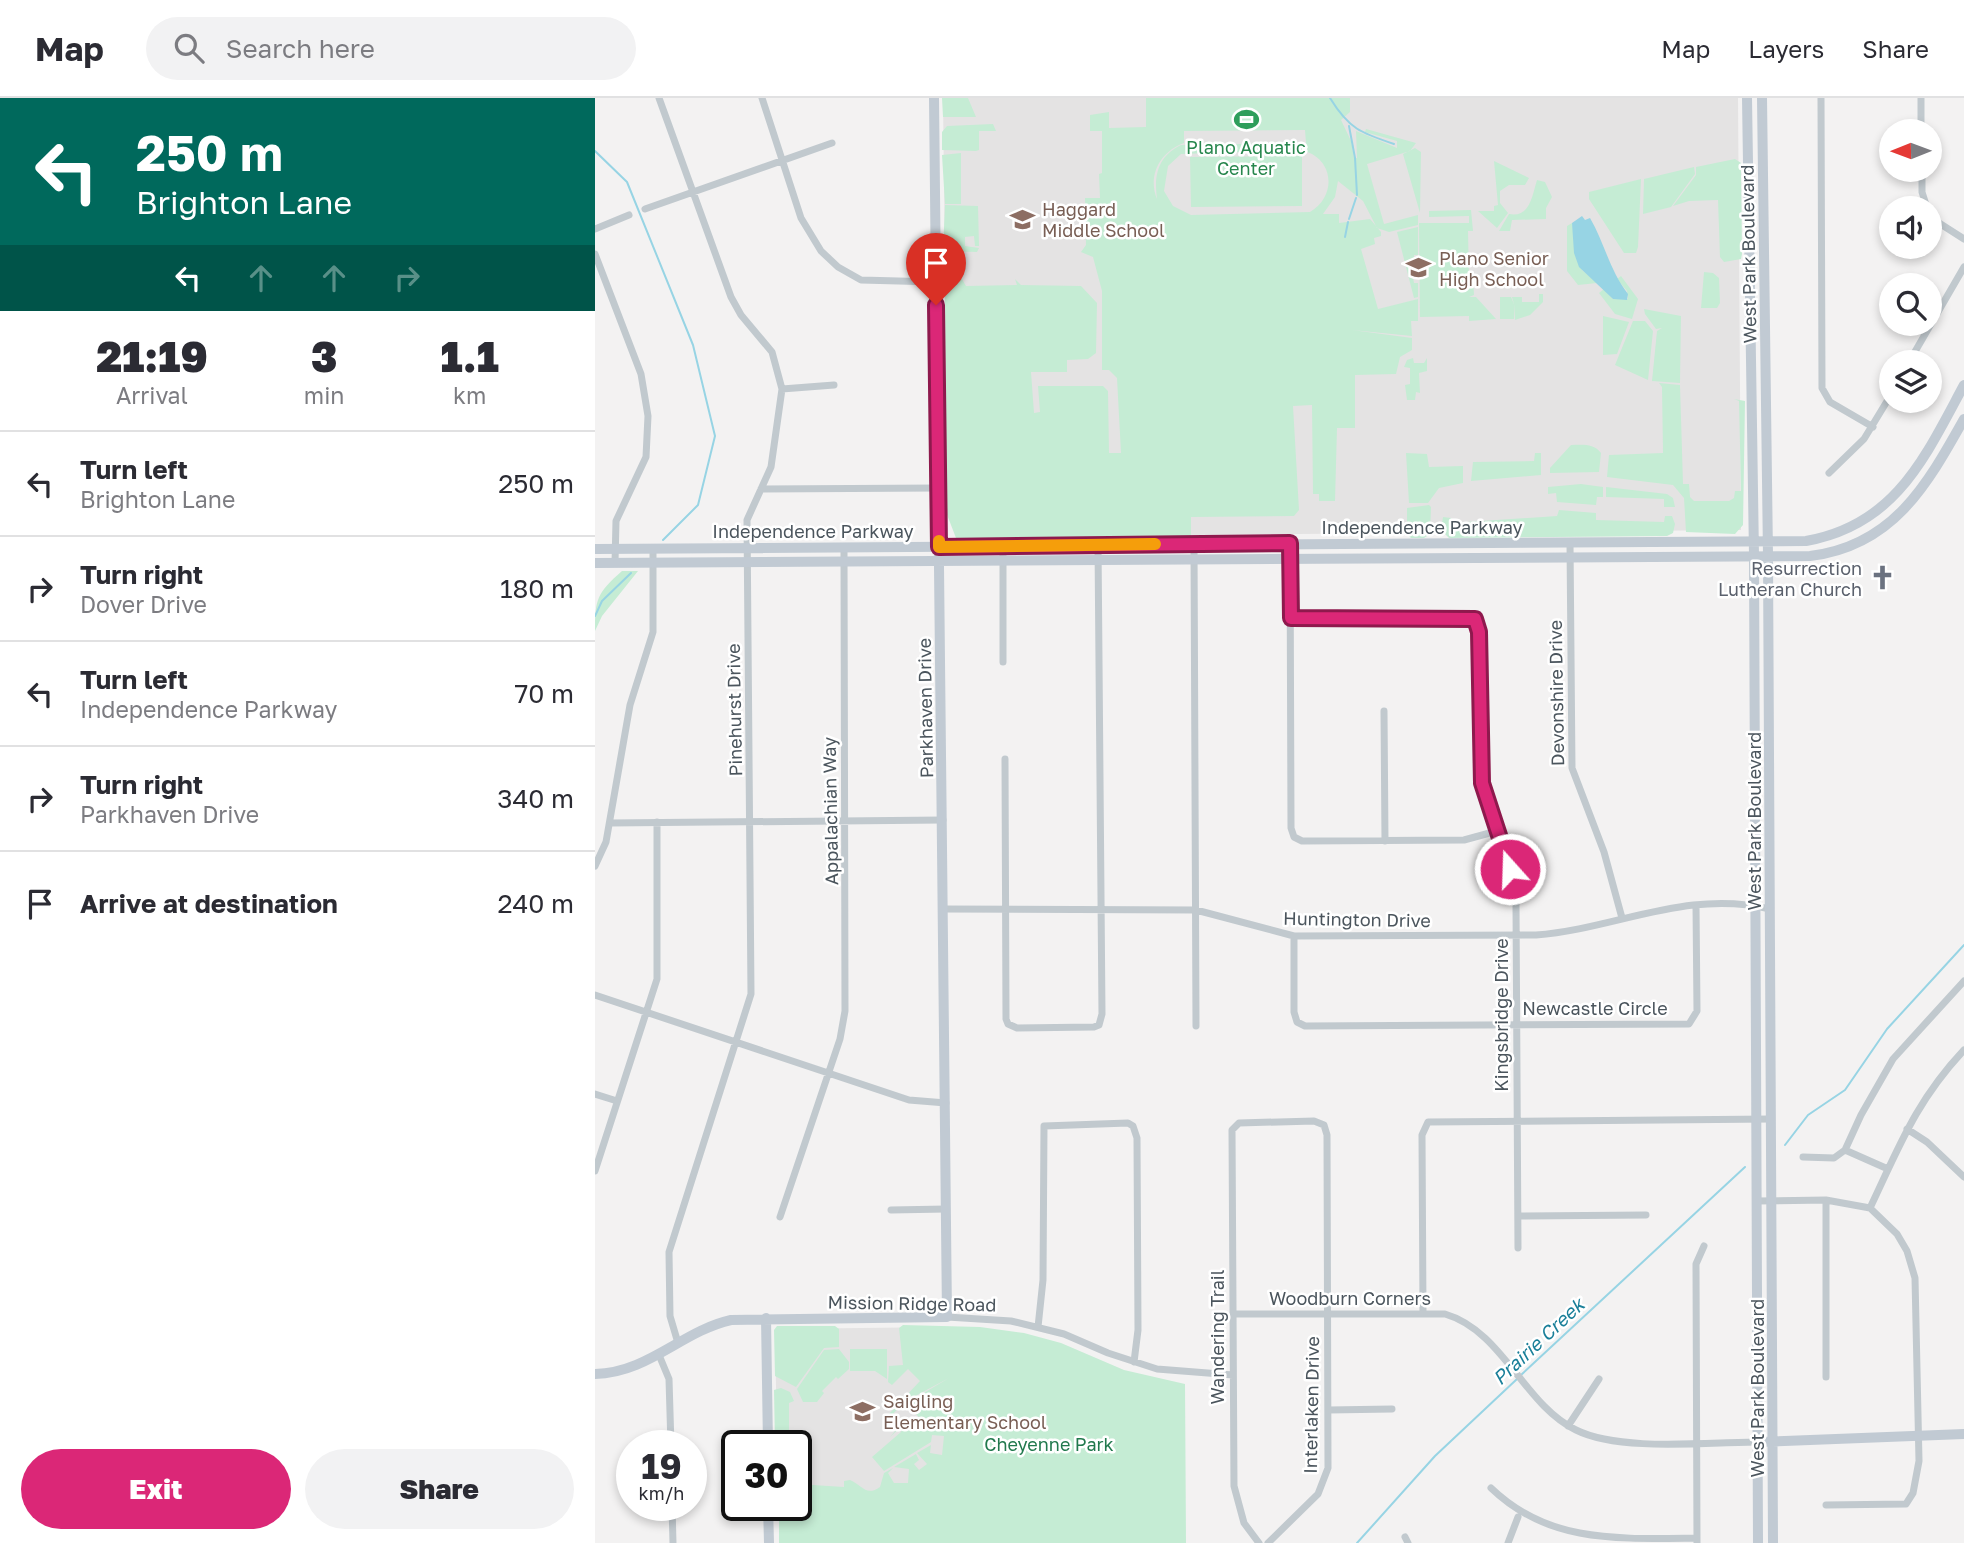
<!DOCTYPE html>
<html lang="en">
<head>
<meta charset="utf-8">
<style>
  :root { --surface:#fff; --page:#f2f2f3; --text:#2b2b33; --muted:#7c7c81; --line:#e1e1e2; --accent:#db2777 }
  body { margin:0; font-family:"Golos Text",sans-serif; background:var(--page); color:var(--text); height:100vh; display:flex; flex-direction:column; font-size:26px; white-space:nowrap }
  * { box-sizing:border-box; margin:0 }
  p { font-size:23px; color:var(--muted) }
  .icon { flex:none; width:38px; height:38px; fill:none; stroke:currentColor; stroke-width:2; stroke-linecap:round; stroke-linejoin:round }
  .map { position:relative; flex:1; overflow:hidden }
  .sheet { display:flex; flex-direction:column; background:var(--surface); width:595px }
  .sheet>* { flex:none }
  .top-card { background:#00695c; color:#fff; overflow:hidden }
  .needle { width:46px; rotate:269deg }
  .tools { position:absolute; left:1284px; top:21px; display:grid; gap:14px }
  .tools a { display:grid; place-items:center; width:63px; height:63px; border-radius:50%; background:var(--surface); box-shadow:0 4px 10px #0003; font-size:35px }
  .speed { position:absolute; left:21px; top:1332px; display:flex; gap:14px; font-size:35px; font-weight:700; text-align:center }
  .speed>* { display:grid; place-content:center; width:91px; height:91px; border-radius:50%; background:var(--surface); box-shadow:0 4px 10px #0003; line-height:1 }
  .speed small { font-size:18px; font-weight:400 }
  .speed .limit { border:4px solid #111; border-radius:10px; background:#fff; color:#111 }
  .pin { position:absolute; display:grid; place-items:center; width:60px; height:60px; color:#fff; margin:-72px -30px; border-radius:50% 50% 50% 0; rotate:-45deg; box-shadow:0 0 7px #0007 }
  .pin .icon { rotate:45deg }
  .me { position:absolute; width:77px; margin:-38px; rotate:340deg; stroke-linejoin:round; filter:drop-shadow(0 0 5px #0008) }
  .turn { display:flex; align-items:center; gap:24px; height:147px; padding:0 21px; font-size:32px }
  .turn .icon { width:91px; height:91px; stroke-width:2.5 }
  .turn b { display:block; font-size:49px; line-height:60px }
  .lanes { display:flex; align-items:center; height:66px; padding:0 21px; background:#0003; justify-content:center; gap:35px; direction:ltr }
  .lanes .off { opacity:.35 }
  .eta { display:flex; justify-content:space-evenly; align-items:center; height:119px; text-align:center }
  .eta b { font-size:42px; font-weight:800; line-height:49px }
  .cta { display:flex; gap:14px; margin-top:auto; padding:14px 21px }
  .cta a { flex:1; height:80px; border-radius:42px; background:var(--accent); color:#fff; font-size:28px; font-weight:800; line-height:80px; text-align:center }
  .cta a+a { background:var(--page); color:var(--text) }
  ul { padding:0; list-style:none }
  li { display:flex; align-items:center; gap:21px; height:105px; padding:0 21px; border-top:2px solid var(--line) }
  li div { flex:1 }
  li b { display:block; font-size:26px }
  li em { font-style:normal }
  header { display:flex; align-items:center; gap:42px; box-sizing:border-box; height:98px; padding:0 35px; background:var(--surface); border-bottom:2px solid var(--line) }
  header strong { font-size:33px }
  nav { display:flex; gap:38px; margin-inline-start:auto; font-size:24px }
  .search { width:490px; height:63px; background:var(--page); display:flex; align-items:center; gap:18px; box-sizing:border-box; padding:0 24px; border-radius:38px; color:var(--muted); font-size:26px }
  main { display:flex; flex:1; min-height:0 }
  .map>svg:first-child { display:block }
  .education { fill:#e4e3e3 }
  .green { fill:#c5ecd4; fill-rule:evenodd }
  .water { fill:#97d4e4 }
  .lines { fill:none; stroke-linecap:round; stroke-linejoin:round }
  .stream { stroke:#97d4e4; stroke-width:2 }
  .street { stroke:#c1c9ce; stroke-width:7 }
  .secondary { stroke:#c1cad3; stroke-width:10 }
  .route-casing { stroke:#8e194d; stroke-width:18 }
  .route { stroke:#db2777; stroke-width:12 }
  .slow { stroke:#f59e0b; stroke-width:12 }
  .labels { text-anchor:middle; dominant-baseline:central; stroke-width:5; stroke-linejoin:round; paint-order:stroke }
  .leisure-label { font-size:18px; fill:#27864d; stroke:#fff }
  .education-label { font-size:18px; fill:#785e54; stroke:#fff; text-anchor:start }
  .street-label { font-size:18px; fill:#4b555d; stroke:#fff }
  .worship-label { font-size:18px; fill:#5b616d; stroke:#fff; text-anchor:end }
  .park-label { font-size:18px; fill:#21794d; stroke:#fff }
  .water-label { font-size:19px; font-style:italic; fill:#1a7f99; stroke:#fff }
</style>
</head>
<body>
<header>
<strong>Map</strong>
<div class="search"><svg class="icon" aria-label="search" viewBox="0 0 24 24"><circle cx="10" cy="10" r="6"/><path d="M15 15l6 6"/></svg>Search here</div>
<nav><a>Map</a><a>Layers</a><a>Share</a></nav>
</header>
<main>
<section class="sheet">
<div class="top-card">
<div class="turn"><svg class="icon" aria-label="left" viewBox="0 0 24 24"><path d="M17 20v-9H6M10 6l-5 5 5 5"/></svg><div><b>250 m</b>Brighton Lane</div></div>
<div class="lanes"><svg class="icon" aria-label="left" viewBox="0 0 24 24"><path d="M17 20v-9H6M10 6l-5 5 5 5"/></svg><svg class="icon off" aria-label="ahead" viewBox="0 0 24 24"><path d="M12 20V5M6 11l6-6 6 6"/></svg><svg class="icon off" aria-label="ahead" viewBox="0 0 24 24"><path d="M12 20V5M6 11l6-6 6 6"/></svg><svg class="icon off" aria-label="right" viewBox="0 0 24 24"><path d="M7 20v-9h11M14 6l5 5-5 5"/></svg></div>
</div>
<div class="eta">
<div><b>21:19</b><p>Arrival</p></div>
<div><b>3</b><p>min</p></div>
<div><b>1.1</b><p>km</p></div>
</div>
<ul>
<li><svg class="icon" aria-label="left" viewBox="0 0 24 24"><path d="M17 20v-9H6M10 6l-5 5 5 5"/></svg><div><b>Turn left</b><p>Brighton Lane</p></div><em>250 m</em></li>
<li><svg class="icon" aria-label="right" viewBox="0 0 24 24"><path d="M7 20v-9h11M14 6l5 5-5 5"/></svg><div><b>Turn right</b><p>Dover Drive</p></div><em>180 m</em></li>
<li><svg class="icon" aria-label="left" viewBox="0 0 24 24"><path d="M17 20v-9H6M10 6l-5 5 5 5"/></svg><div><b>Turn left</b><p>Independence Parkway</p></div><em>70 m</em></li>
<li><svg class="icon" aria-label="right" viewBox="0 0 24 24"><path d="M7 20v-9h11M14 6l5 5-5 5"/></svg><div><b>Turn right</b><p>Parkhaven Drive</p></div><em>340 m</em></li>
<li><svg class="icon" aria-label="arrive" viewBox="0 0 24 24"><path d="M6 21V4h12l-3 4 3 4H6"/></svg><div><b>Arrive at destination</b></div><em>240 m</em></li>
</ul>
<div class="cta"><a>Exit</a><a>Share</a></div>
</section>
<div class="map">
<svg width="1369" height="1445" viewBox="0 0 1369 1445">
  <rect width="100%" height="100%" fill="#f3f2f2"/>
  <!-- education -->
  <path class="education" d="M348,0H556L755,14V0H1143L1146,432L368,439L351,253Z
    M353,1229L354,1398L336,1413L184,1415L183,1407H201V1348L182,1347L180,1231Z"/>
  <!-- green -->
  <path class="green" d="M347,0H373L381,19H348Z
    M551,0H755V14L746,22L756,43L759,60H762L761,33L802,50V43L770,34L771,31L821,45L815,53L772,66L789,126L823,117V127L794,134L782,130L768,103L743,83L740,99L728,116H744V125L775,121L786,134V138L779,140L780,146L766,151L783,211L823,201V223H816L817,238L757,232L817,240V252L805,259L801,276L760,277V330H742L740,403H724V396H718L717,307L698,308L704,412L699,418L596,419V439L361,440L351,414L350,182L367,181L371,188L422,187L420,181L426,187L486,188L502,205L501,255L493,261L472,262V274H436L439,315L445,314L443,288H508L513,293L514,355H526L522,280L514,272H507V193L498,159L486,154L491,147L490,100H505L504,76L507,75V33H495V17L514,14V30L551,29ZM710,32L711,45L586,47C562,59 559,78 562,101C552,77 566,53 589,45V33ZM705,52C739,58 743,98 715,114L596,117L578,108L569,93L573,68L586,56Z
    M398,26L401,33H384V52L381,53L347,52V34L352,28Z
    M820,50L826,54L825,115L808,56Z
    M366,55V106H350L347,57Z
    M707,58V108L596,109L595,59Z
    M1140,61L1146,65L1147,156L1146,161L1129,164L1125,159L1123,102L1094,103L1078,108L1101,77V69Z
    M899,63L934,80L930,87H914L905,93V105L913,115L902,130L883,113H899V108L903,107Z
    M1099,69L1100,76L1076,109L1048,116L1049,81Z
    M1046,81L1043,149L1041,155H1029L994,101V94Z
    M942,82L950,84L957,99L951,110V121L917,122L915,133H904L914,116C935,120 937,98 942,82Z
    M350,107L383,108L384,148H380L379,138L370,139V148L384,150L382,154L348,153Z
    M876,112L878,133H873L874,181H878L879,197L874,199H881L901,221L874,223V218L825,219L824,125H874V118L834,119V113Z
    M977,125L987,172L1002,185L983,187L972,173V128Z
    M823,129V157H819V169H816L819,185H823V199L819,200L802,134Z
    M1109,174L1118,175L1124,180L1125,205L1122,210H1106Z
    M1026,178L1043,201L1037,221L1020,216L1004,195L1009,191L1018,201H1033L1032,193L1022,181Z
    M944,196H948V204L935,217L920,222L919,206V221H905V199H916L919,206L917,199H927V204H944Z
    M1049,211L1086,218L1085,285L1057,283L1062,233L1067,230L1061,231L1050,216Z
    M1008,218L1034,224L1022,256L1008,257Z
    M1038,223H1050L1058,233L1053,282L1020,267Z
    M818,260L819,265H829L832,260V273L824,275L825,295L821,294L820,302H812L810,287L815,286V270L809,269L812,262Z
    M1064,285L1085,287L1088,386H1094L1095,399L1099,403H1134L1139,400L1140,393H1146L1144,303L1139,301L1150,303L1148,427L1140,436L1091,434L1089,400L1078,387L1012,379L1014,357L1068,355L1067,289Z
    M976,347C988,347 998,345 1006,355L1004,374L955,375V370Z
    M811,355L832,356L834,369L868,368V385L844,390L833,405H814Z
    M940,355H946V377L876,383L878,364L939,363Z
    M986,386L1008,389V399H1002L1001,407L962,404L961,395L953,396V389Z
    M1011,389L1072,396L1078,400L1080,409H1069V401L1011,399Z
    M834,407L836,409L835,436L829,440H816L812,436V410Z
    M964,412L1001,415V422L1069,424L1070,418H1077L1080,426L1078,435L1072,438L854,440L846,432L848,419L856,420L857,425L962,418Z
    M27,473H43L7,518L0,533C0,501 2,495 27,473Z
    M308,1227L385,1229L429,1235L466,1245L529,1272L590,1286L591,1445H184V1415H208L209,1390L202,1389V1386L249,1389V1383L255,1382C267,1387 271,1399 285,1389L289,1375L298,1370L293,1375L299,1385H313L314,1371L299,1369L321,1356L324,1362L319,1366L324,1372L332,1366L322,1355L336,1347L335,1355L347,1357L349,1338L337,1337L336,1344L289,1373L277,1359L306,1334L309,1327L316,1333L327,1322L310,1306L354,1280L309,1304L298,1316L309,1326L295,1339L305,1327L294,1316L325,1283L313,1271L297,1287L293,1284L294,1268L308,1267L304,1230Z
    M182,1228H240L244,1231V1249L229,1250L201,1289L180,1278L179,1232Z
    M244,1251L254,1264V1271L243,1281L241,1279L227,1293L229,1295L222,1304H208L202,1291L229,1252Z
    M255,1251H292V1281L280,1273H255Z
    M186,1290L195,1294L199,1303L194,1305V1347H180L179,1292Z"/>
  <!-- water -->
  <path class="water" d="M987,118L990,122L995,120C1009,144 1015,173 1033,196L1032,202L1018,201L984,169L979,155L977,125Z"/>
  <g class="lines">
    <!-- stream -->
    <path class="stream" d="M735,0C754,31 766,35 799,46
      M754,28L760,60L762,97
      M0,53L32,84L98,247L120,338L103,407L68,442
      M754,121L761,100
      M750,139L753,124
      M0,518L7,503L36,475
      M1190,1047L1213,1017L1250,992L1292,931L1369,847
      M926,1277L1150,1069
      M762,1445L840,1358L922,1281"/>
    <!-- street -->
    <path class="street" d="M64,0L136,199L146,217L177,254L187,291L176,369L152,422L156,896L74,1154L75,1218L83,1245
      M167,0L206,120L226,153L243,169L266,182L341,184
      M1226,0L1227,290L1235,304L1278,329
      M1326,0V33
      M1327,72V94L1332,110
      M50,111L237,45
      M1335,116L1344,125L1369,141
      M0,131L34,117
      M0,156L46,276L53,318L51,359L21,423L20,465
      M1314,264L1369,169
      M187,291L239,287
      M1234,375L1269,341L1297,295
      M166,391L344,390
      M695,445L696,730L699,739L707,743L869,742L902,733
      M975,445L977,670L1009,754L1027,820
      M599,446L601,928
      M408,448V564
      M696,520L870,519L880,521L883,527L887,686L915,771L921,807L923,1150
      M789,613L790,743
      M410,661L411,921L413,926L422,930L499,929L504,927L507,916L503,446
      M15,725L348,722
      M0,768L11,744L35,607L58,534V450
      M348,811L601,812L699,838L941,837C1021,831 1091,791 1175,811
      M699,838V914L702,924L710,928L1094,926L1102,913L1101,807
      M0,897L314,1002L351,1005
      M0,996L22,1003
      M1312,1031L1332,1044L1369,1079
      M1250,1052L1293,1071
      M1208,1059L1239,1060L1250,1052L1266,1017L1298,961L1369,883
      M0,1073L62,881V724
      M1161,1103L1231,1102L1275,1110L1302,1136L1312,1153L1320,1180L1324,1363L1318,1395L1311,1406L1231,1407
      M1275,1110C1304,1049 1321,1003 1369,952
      M296,1112L351,1111
      M923,1118L1051,1117
      M185,1119L245,941L250,913L249,449
      M828,1215L827,1037L833,1024L1176,1021
      M638,1216H850C908,1233 929,1307 981,1332C1025,1354 1113,1344 1163,1344
      M352,1219L416,1223L469,1236L513,1255L562,1271L638,1277
      M443,1229L448,1182L449,1028L533,1025L538,1028L542,1040L543,1232L539,1264
      M64,1257L74,1281L76,1348
      M1231,1279V1102
      M734,1312L797,1311
      M973,1328L1004,1281
      M896,1390C953,1445 1021,1441 1102,1440
      M77,1407L78,1445
      M810,1439L813,1445
      M664,1445L649,1425L639,1388L637,1032L644,1025L719,1023L729,1027L732,1037L733,1370L723,1396L673,1445
      M913,1445L923,1419
      M1102,1445L1101,1166L1109,1148"/>
    <!-- secondary -->
    <path class="secondary" d="M1152,0L1159,458L1163,1445
      M1167,0L1173,458L1178,1445
      M0,451L1211,443C1301,427 1330,359 1369,287
      M0,465L1215,458C1298,448 1332,387 1369,321
      M171,1220L173,1348
      M0,1276C53,1275 87,1233 136,1222L352,1219L339,0
      M1163,1344L1369,1336
      M173,1407L174,1445"/>
  </g>
  <g class="lines">
    <defs>
      <path id="route" d="M341,207L344,449L695,445L696,520L880,521L884,534L887,685L915,771"/>
    </defs>
    <!-- route casing -->
    <use href="#route" class="route-casing"/>
    <!-- route -->
    <use href="#route" class="route"/>
    <!-- slow -->
    <path class="slow" d="M344,443V449L560,446"/>
  </g>
  <!-- icons -->
  <defs>
    <symbol id="stadium-bare" viewBox="-9 -9 18 18"><path d="M0-5a6.5 5 0 1 0 0 10a6.5 5 0 1 0 0-10ZM-3.5-1.8h7v3.6h-7Z" fill="#2e9e5b" stroke="#fff" stroke-width="2.5" paint-order="stroke"/></symbol>
    <symbol id="school-bare" viewBox="-9 -9 18 18"><path d="M0-5L7-2L0 1L-7-2ZM-4 1L0 2.5L4 1V4Q0 6-4 4Z" fill="#8d6e63" stroke="#fff" stroke-width="2.5" paint-order="stroke"/></symbol>
    <symbol id="church-bare" viewBox="-9 -9 18 18"><path d="M-1.2-6h2.4v3.5h3.3v2.4h-3.3V6h-2.4V-.1h-3.3v-2.4h3.3Z" fill="#6b7280" stroke="#fff" stroke-width="2.5" paint-order="stroke"/></symbol>
  </defs>
  <g fill-rule="evenodd">
    <use href="#stadium-bare" x="634" y="4" width="35" height="35"/>
    <use href="#school-bare" x="410" y="104" width="35" height="35"/>
    <use href="#school-bare" x="806" y="152" width="35" height="35"/>
    <use href="#church-bare" x="1270" y="462" width="35" height="35"/>
    <use href="#school-bare" x="250" y="1296" width="35" height="35"/>
  </g>
  <g class="labels">
    <!-- leisure labels -->
    <g class="leisure-label">
      <text x="651" y="49">Plano Aquatic<tspan x="651" dy="21">Center</tspan></text>
    </g>
    <!-- education labels -->
    <g class="education-label">
      <text x="447" y="111">Haggard<tspan x="447" dy="21">Middle School</tspan></text>
      <text x="844" y="160">Plano Senior<tspan x="844" dy="21">High School</tspan></text>
      <text x="288" y="1303">Saigling<tspan x="288" dy="21">Elementary School</tspan></text>
    </g>
    <!-- street labels -->
    <g class="street-label">
      <text transform="translate(1153 156) rotate(-91)">West Park Boulevard</text>
      <text x="827" y="429">Independence Parkway</text>
      <text x="218" y="433">Independence Parkway</text>
      <text transform="translate(961 595) rotate(-91)">Devonshire Drive</text>
      <text transform="translate(330 610) rotate(-91)">Parkhaven Drive</text>
      <text transform="translate(139 612) rotate(-91)">Pinehurst Drive</text>
      <text transform="translate(235 713) rotate(-91)">Appalachian Way</text>
      <text transform="translate(1159 723) rotate(-90)">West Park Boulevard</text>
      <text transform="translate(762 821) rotate(1)">Huntington Drive</text>
      <text x="1000" y="910">Newcastle Circle</text>
      <text transform="translate(906 917) rotate(-90)">Kingsbridge Drive</text>
      <text x="755" y="1200">Woodburn Corners</text>
      <text transform="translate(317 1205) rotate(1)">Mission Ridge Road</text>
      <text transform="translate(622 1239) rotate(-90)">Wandering Trail</text>
      <text transform="translate(1162 1290) rotate(-90)">West Park Boulevard</text>
      <text transform="translate(716 1307) rotate(-89)">Interlaken Drive</text>
    </g>
    <!-- worship labels -->
    <g class="worship-label">
      <text x="1267" y="470">Resurrection<tspan x="1267" dy="21">Lutheran Church</tspan></text>
    </g>
    <!-- park labels -->
    <g class="park-label">
      <text x="454" y="1346">Cheyenne Park</text>
    </g>
    <!-- water labels -->
    <g class="water-label">
      <text transform="translate(943 1243) rotate(-43)">Prairie Creek</text>
    </g>
  </g>
</svg>
<div class="tools">
<a><svg class="needle" viewBox="-14 -14 28 28"><path d="M0-13l5 13h-10z" fill="#e53935"/><path d="M0 13l5-13h-10z" fill="#7c7c81"/></svg></a>
<a><svg class="icon" aria-label="sound" viewBox="0 0 24 24"><path d="M4 9h4l5-4v14l-5-4H4zM17 9q2 3 0 6"/></svg></a>
<a><svg class="icon" aria-label="search" viewBox="0 0 24 24"><circle cx="10" cy="10" r="6"/><path d="M15 15l6 6"/></svg></a>
<a><svg class="icon" aria-label="layers" viewBox="0 0 24 24"><path d="M12 4l9 5-9 5-9-5zM3 14l9 5 9-5"/></svg></a>
</div>
<div class="speed"><div>19<small>km/h</small></div><div class="limit">30</div></div>
<div class="pin" style="left:341px;top:207px;background:#d93025"><svg class="icon" aria-label="arrive" viewBox="0 0 24 24"><path d="M6 21V4h12l-3 4 3 4H6"/></svg></div>
<svg class="me" style="left:915px;top:771px" viewBox="-20 -20 40 40"><circle r="17" fill="#db2777" stroke="#fff" stroke-width="3"/><path d="M0-11L8 9 0 5-8 9z" fill="#fff"/></svg>
</div>
</main>
</body>
</html>
